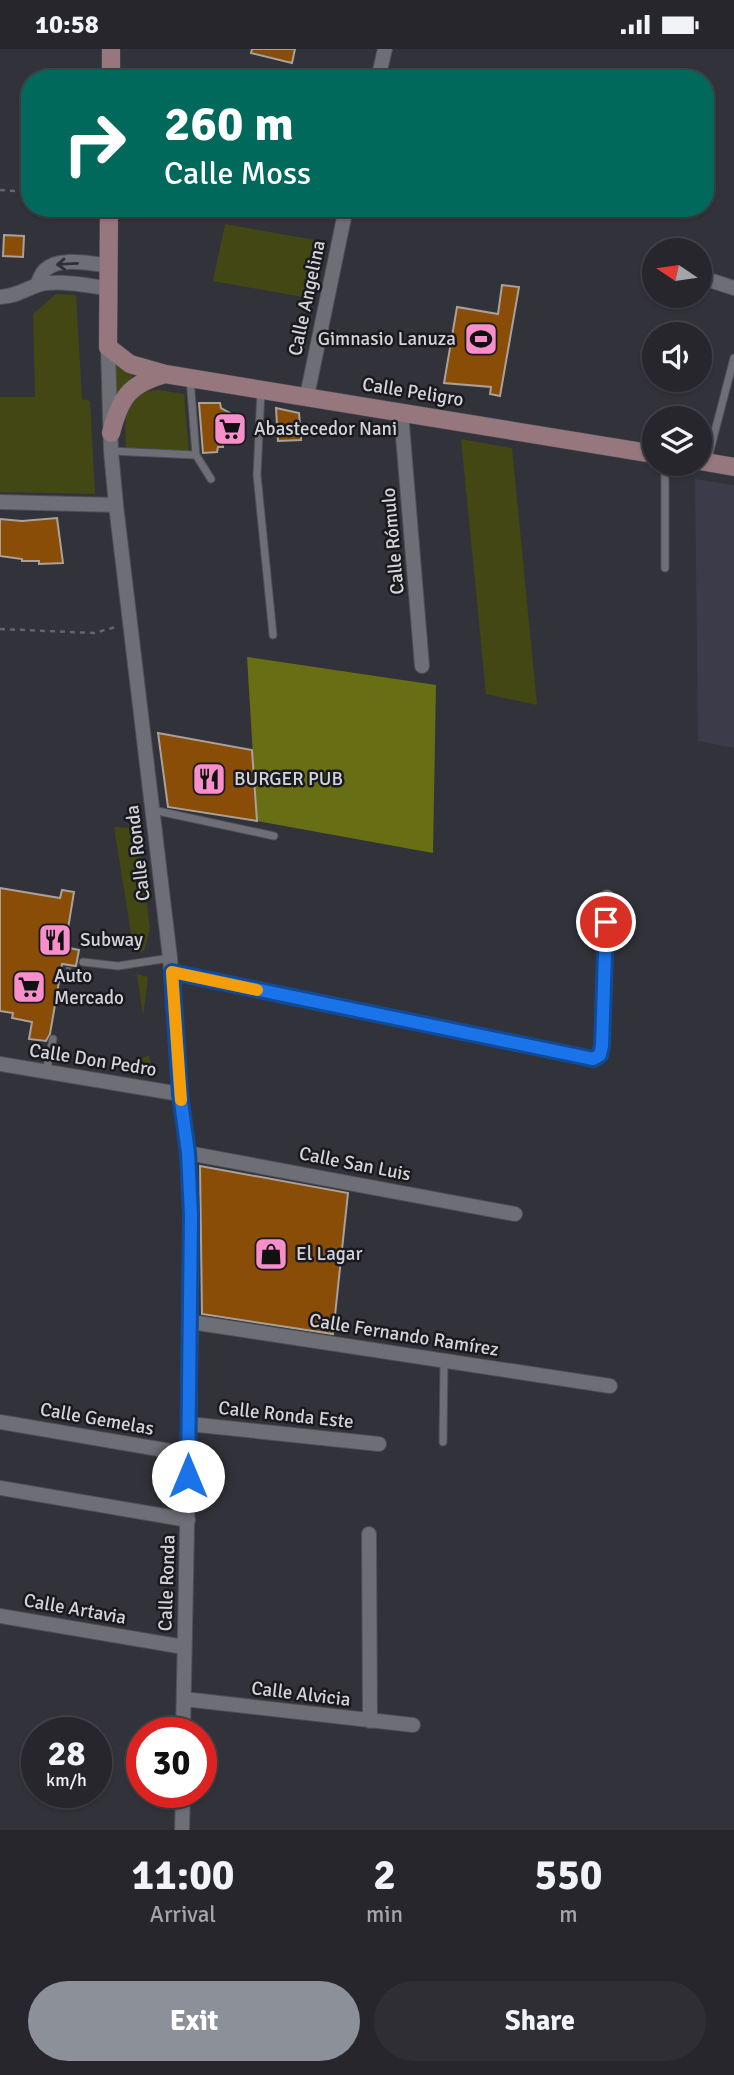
<!DOCTYPE html>
<html lang="en">
<head>
<meta charset="utf-8">
<style>
  :root { --surface:#26262c; --page:#2e2e34; --text:#f1f3f6; --muted:#a4a5a9; --line:#424348; --accent:#8c9099 }
  body { margin:0; font-family:Signika,sans-serif; background:var(--page); color:var(--text); height:100vh; display:flex; flex-direction:column; font-size:26px; white-space:nowrap }
  * { box-sizing:border-box; margin:0 }
  p { font-size:23px; color:var(--muted) }
  .icon { flex:none; width:38px; height:38px; fill:none; stroke:currentColor; stroke-width:2; stroke-linecap:round; stroke-linejoin:round }
  .map { position:relative; height:1781px; overflow:hidden }
  .panel { display:flex; flex-direction:column; background:var(--surface); flex:1 }
  .panel>* { flex:none }
  .hud { position:absolute; left:21px; top:21px; width:693px; height:147px; border-radius:28px; box-shadow:0 2px 5px #0004,0 0 0 2px var(--line); background:#00695c; color:#fff; overflow:hidden }
  .needle { width:46px; rotate:283deg }
  .fabs { position:absolute; left:642px; top:189px; display:grid; gap:14px }
  .fabs a { display:grid; place-items:center; width:70px; height:70px; border-radius:50%; background:var(--surface); box-shadow:0 2px 5px #0004,0 0 0 2px var(--line); font-size:35px }
  .speed { position:absolute; left:21px; top:1668px; display:flex; gap:14px; font-size:35px; font-weight:700; text-align:center }
  .speed>* { display:grid; place-content:center; width:91px; height:91px; border-radius:50%; background:var(--surface); box-shadow:0 2px 5px #0004,0 0 0 2px var(--line); line-height:1 }
  .speed small { font-size:18px; font-weight:400 }
  .speed .limit { border:10px solid #d22; background:#fff; color:#111 }
  .pin { position:absolute; display:grid; place-items:center; width:60px; height:60px; color:#fff; margin:-30px; border:4px solid #fff; border-radius:50%; box-shadow:0 2px 7px #0007 }
  .me { position:absolute; width:77px; margin:-38px; rotate:0deg; stroke-linejoin:round; filter:drop-shadow(0 0 5px #0008) }
  .turn { display:flex; align-items:center; gap:24px; height:147px; padding:0 28px; font-size:32px }
  .turn .icon { width:91px; height:91px; stroke-width:2.5 }
  .turn b { display:block; font-size:49px; line-height:60px }
  .eta { display:flex; justify-content:space-evenly; align-items:center; height:119px; text-align:center }
  .eta b { font-size:42px; font-weight:800; line-height:49px }
  .action { display:flex; gap:14px; margin-top:auto; padding:14px 28px }
  .action a { flex:1; height:80px; border-radius:42px; background:var(--accent); color:#fff; font-size:28px; font-weight:800; line-height:80px; text-align:center }
  .action a+a { background:var(--page); color:var(--text) }
  .status { display:flex; justify-content:space-between; align-items:center; height:49px; padding:0 35px; background:var(--surface); direction:ltr }
  .status svg { height:19px; fill:currentColor }
  .map>svg:first-child { display:block }
  .built { fill:#3b3b49 }
  .green { fill:#434714 }
  .forest { fill:#686e13 }
  .building { fill:#894d08; stroke:#a9a19a; stroke-width:2 }
  .lines { fill:none; stroke-linecap:round; stroke-linejoin:round }
  .lane-casing { stroke:#4e4e55; stroke-width:9 }
  .street-casing { stroke:#4e4e55; stroke-width:16 }
  .secondary-casing { stroke:#4e4e55; stroke-width:19 }
  .path { stroke:#64646b; stroke-width:2.5; stroke-dasharray:5 5; stroke-linecap:butt }
  .lane { stroke:#6e6e77; stroke-width:7 }
  .street { stroke:#6e6e77; stroke-width:14 }
  .secondary { stroke:#95777d; stroke-width:18 }
  .oneway { stroke:#2f2f34 }
  .route-casing { stroke:#114b97; stroke-width:18 }
  .route { stroke:#1a73e8; stroke-width:12 }
  .slow { stroke:#f59e0b; stroke-width:12 }
  .labels { text-anchor:middle; dominant-baseline:central; stroke-width:5; stroke-linejoin:round; paint-order:stroke }
  .street-label { font-size:19px; fill:#d4d4da; stroke:#1a1a1e }
  .poi-label { font-size:19px; fill:#d4d4da; stroke:#1a1a1e; text-anchor:start }
</style>
</head>
<body>
<div class="status"><b>10:58</b><svg viewBox="0 0 49 12"><path d="M0 12V9h3v3zM5 12V6h3v6zM10 12V3h3v9zM15 12V0h3v12zM26 1h20v11H26zM47 4h2v5h-2z"/></svg></div>
<div class="map">
<svg width="734" height="1781" viewBox="0 0 734 1781">
  <rect width="100%" height="100%" fill="#32323a"/>
  <!-- built -->
  <path class="built" d="M695,430L734,436V699L698,692Z"/>
  <!-- green -->
  <path class="green" d="M225,175L321,192L308,249L213,232Z
    M56,245L76,246L82,350L90,352L95,445L0,443V348H35L33,265Z
    M110,316L132,320L133,327L112,350Z
    M159,341L184,345L189,403L126,400C125,371 121,343 159,341Z
    M461,390L512,399L537,656L486,645Z
    M114,778L137,779L150,880L144,902L134,904Z
    M137,925L148,928L143,968Z
    M149,1006L151,1017L148,1022L142,1024L133,1021L135,1013Z"/>
  <!-- forest -->
  <path class="forest" d="M247,608L436,636L433,804L257,772Z"/>
  <!-- building -->
  <path class="building" d="M252,0H295L292,14L251,4Z
    M4,186L24,187L23,208L3,207Z
    M502,236L519,238L500,347L490,345L491,338L444,334L457,258L498,265Z
    M199,354H220L221,359L230,364L229,367L238,369V392L223,393V398H218L217,403L203,404Z
    M276,359L299,364L301,391L278,392Z
    M57,469L63,514L39,515V512H22V510L0,507V470L22,472Z
    M158,684L252,701L257,772L168,758Z
    M0,839L60,849L62,841L74,843L65,898L79,901L76,917L62,915L50,985L46,992L29,990L32,973L12,969L13,964L0,962Z
    M200,1117L348,1144L333,1285L202,1265Z"/>
  <g class="lines">
    <defs>
      <path id="lane" d="M261,341L257,426L273,586
        M111,402L196,406L190,330
        M196,406L211,430
        M707,413L734,309
        M665,415V519
        M153,761L274,787
        M83,913L118,917L170,909
        M46,1023L53,990
        M443,1393L444,1312"/>
      <path id="street" d="M378,30L385,0
        M653,213H654
        M700,228L734,239
        M37,236C39,231 41,225 45,221C59,207 90,215 107,216
        M0,248C17,247 23,241 38,236C55,230 88,237 107,239
        M108,298L111,402L116,456L170,909L180,1045L188,1104L191,1166V1273L183,1684
        M307,347L346,159
        M401,363L422,617
        M0,453L116,456
        M171,923L593,1010L600,1006L602,997L607,848
        M0,1015L180,1045
        M188,1104L515,1165
        M191,1273L610,1337
        M0,1373L188,1405
        M189,1375L379,1395
        M0,1439L188,1471
        M369,1485L370,1672
        M0,1567L184,1598
        M184,1650L413,1676
        M182,1781L183,1743"/>
      <path id="secondary" d="M111,30V0
        M109,159L108,298L130,315L165,325L654,405
        M111,384C120,349 129,335 165,325
        M700,412L734,418"/>
    </defs>
    <!-- lane casing -->
    <use href="#lane" class="lane-casing"/>
    <!-- street casing -->
    <use href="#street" class="street-casing"/>
    <!-- secondary casing -->
    <use href="#secondary" class="secondary-casing"/>
    <!-- path -->
    <path class="path" d="M0,141L30,143
      M0,580L94,584L116,578
      M66,919L78,921"/>
    <!-- lane -->
    <use href="#lane" class="lane"/>
    <!-- street -->
    <use href="#street" class="street"/>
    <!-- secondary -->
    <use href="#secondary" class="secondary"/>
  </g>
  <!-- one-way arrows -->
  <defs><path id="oneway-shaft" d="M-6 0H5M1.5-3L5.5 0L1.5 3" fill="none" stroke-width="1.6" stroke-linecap="round" stroke-linejoin="round" transform="scale(1.75)"/></defs>
  <use class="oneway" href="#oneway-shaft" transform="translate(67 215) rotate(177)"/>
  <g class="lines">
    <defs>
      <path id="route" d="M188,1427L191,1166L188,1104L180,1045L172,923L593,1010L600,1006L602,997L606,873"/>
    </defs>
    <!-- route casing -->
    <use href="#route" class="route-casing"/>
    <!-- route -->
    <use href="#route" class="route"/>
    <!-- slow -->
    <path class="slow" d="M181,1051L172,923L257,941"/>
  </g>
  <!-- icons -->
  <defs>
    <symbol id="stadium-square" viewBox="-11 -11 22 22"><rect x="-9" y="-9" width="18" height="18" rx="4" fill="#f98fca" stroke="#1a1a1e"/><path d="M0-5a6.5 5 0 1 0 0 10a6.5 5 0 1 0 0-10ZM-3.5-1.8h7v3.6h-7Z" fill="#111"/></symbol>
    <symbol id="supermarket-square" viewBox="-11 -11 22 22"><rect x="-9" y="-9" width="18" height="18" rx="4" fill="#f98fca" stroke="#1a1a1e"/><path d="M-6-5.5h2.5l.6 2H6L4.5 2H-2.5L-4.4-4H-6ZM-1.5 3.2a1.3 1.3 0 1 0 .1 0ZM3 3.2a1.3 1.3 0 1 0 .1 0Z" fill="#111"/></symbol>
    <symbol id="restaurant-square" viewBox="-11 -11 22 22"><rect x="-9" y="-9" width="18" height="18" rx="4" fill="#f98fca" stroke="#1a1a1e"/><path d="M-5-6h1v4h1v-4h1v4h1v-4h1v5L-1.5 .5V6h-2V.5L-5-1ZM5-6V6H3V1.5H1.5Q1.5-4 5-6Z" fill="#111"/></symbol>
    <symbol id="shop-square" viewBox="-11 -11 22 22"><rect x="-9" y="-9" width="18" height="18" rx="4" fill="#f98fca" stroke="#1a1a1e"/><path d="M-5-2.5h2.3a2.7 3.5 0 0 1 5.4 0H5L5.5 6h-11ZM-1.5-2.5h3a1.5 2.3 0 0 0-3 0Z" fill="#111"/></symbol>
  </defs>
  <g fill-rule="evenodd">
    <use href="#stadium-square" x="462" y="271" width="38" height="38"/>
    <use href="#supermarket-square" x="211" y="361" width="38" height="38"/>
    <use href="#restaurant-square" x="190" y="711" width="38" height="38"/>
    <use href="#restaurant-square" x="36" y="872" width="38" height="38"/>
    <use href="#supermarket-square" x="10" y="919" width="38" height="38"/>
    <use href="#shop-square" x="252" y="1186" width="38" height="38"/>
  </g>
  <g class="labels">
    <!-- street labels -->
    <g class="street-label">
      <text transform="translate(307 249) rotate(-78)">Calle Angelina</text>
      <text transform="translate(413 343) rotate(9)">Calle Peligro</text>
      <text transform="translate(393 492) rotate(-95)">Calle Rómulo</text>
      <text transform="translate(138 804) rotate(-97)">Calle Ronda</text>
      <text transform="translate(93 1011) rotate(9)">Calle Don Pedro</text>
      <text transform="translate(355 1115) rotate(11)">Calle San Luis</text>
      <text transform="translate(404 1286) rotate(9)">Calle Fernando Ramírez</text>
      <text transform="translate(286 1366) rotate(6)">Calle Ronda Este</text>
      <text transform="translate(97 1370) rotate(10)">Calle Gemelas</text>
      <text transform="translate(167 1534) rotate(-88)">Calle Ronda</text>
      <text transform="translate(75 1560) rotate(10)">Calle Artavia</text>
      <text transform="translate(301 1645) rotate(7)">Calle Alvicia</text>
    </g>
    <!-- poi labels -->
    <g class="poi-label">
      <text x="456" y="290" text-anchor="end">Gimnasio Lanuza</text>
      <text x="254" y="380">Abastecedor Nani</text>
      <text x="234" y="730">BURGER PUB</text>
      <text x="80" y="891">Subway</text>
      <text x="54" y="927">Auto<tspan x="54" dy="22">Mercado</tspan></text>
      <text x="296" y="1205">El Lagar</text>
    </g>
  </g>
</svg>
<div class="fabs">
<a><svg class="needle" viewBox="-14 -14 28 28"><path d="M0-13l5 13h-10z" fill="#e53935"/><path d="M0 13l5-13h-10z" fill="#a4a5a9"/></svg></a>
<a><svg class="icon" aria-label="sound" viewBox="0 0 24 24"><path d="M4 9h4l5-4v14l-5-4H4zM17 9q2 3 0 6"/></svg></a>
<a><svg class="icon" aria-label="layers" viewBox="0 0 24 24"><path d="M12 4l9 5-9 5-9-5zM3 14l9 5 9-5"/></svg></a>
</div>
<div class="speed"><div>28<small>km/h</small></div><div class="limit">30</div></div>
<div class="pin" style="left:606px;top:873px;background:#d93025"><svg class="icon" aria-label="arrive" viewBox="0 0 24 24"><path d="M6 21V4h12l-3 4 3 4H6"/></svg></div>
<svg class="me" style="left:188px;top:1427px" viewBox="-20 -20 40 40"><circle r="19" fill="#fff"/><path d="M0-13L10 11 0 6-10 11z" fill="#1a73e8"/></svg>
<div class="hud">
<div class="turn"><svg class="icon" aria-label="right" viewBox="0 0 24 24"><path d="M7 20v-9h11M14 6l5 5-5 5"/></svg><div><b>260 m</b>Calle Moss</div></div>
</div>
</div>
<section class="panel">
<div class="eta">
<div><b>11:00</b><p>Arrival</p></div>
<div><b>2</b><p>min</p></div>
<div><b>550</b><p>m</p></div>
</div>
<div class="action"><a>Exit</a><a>Share</a></div>
</section>
</body>
</html>
